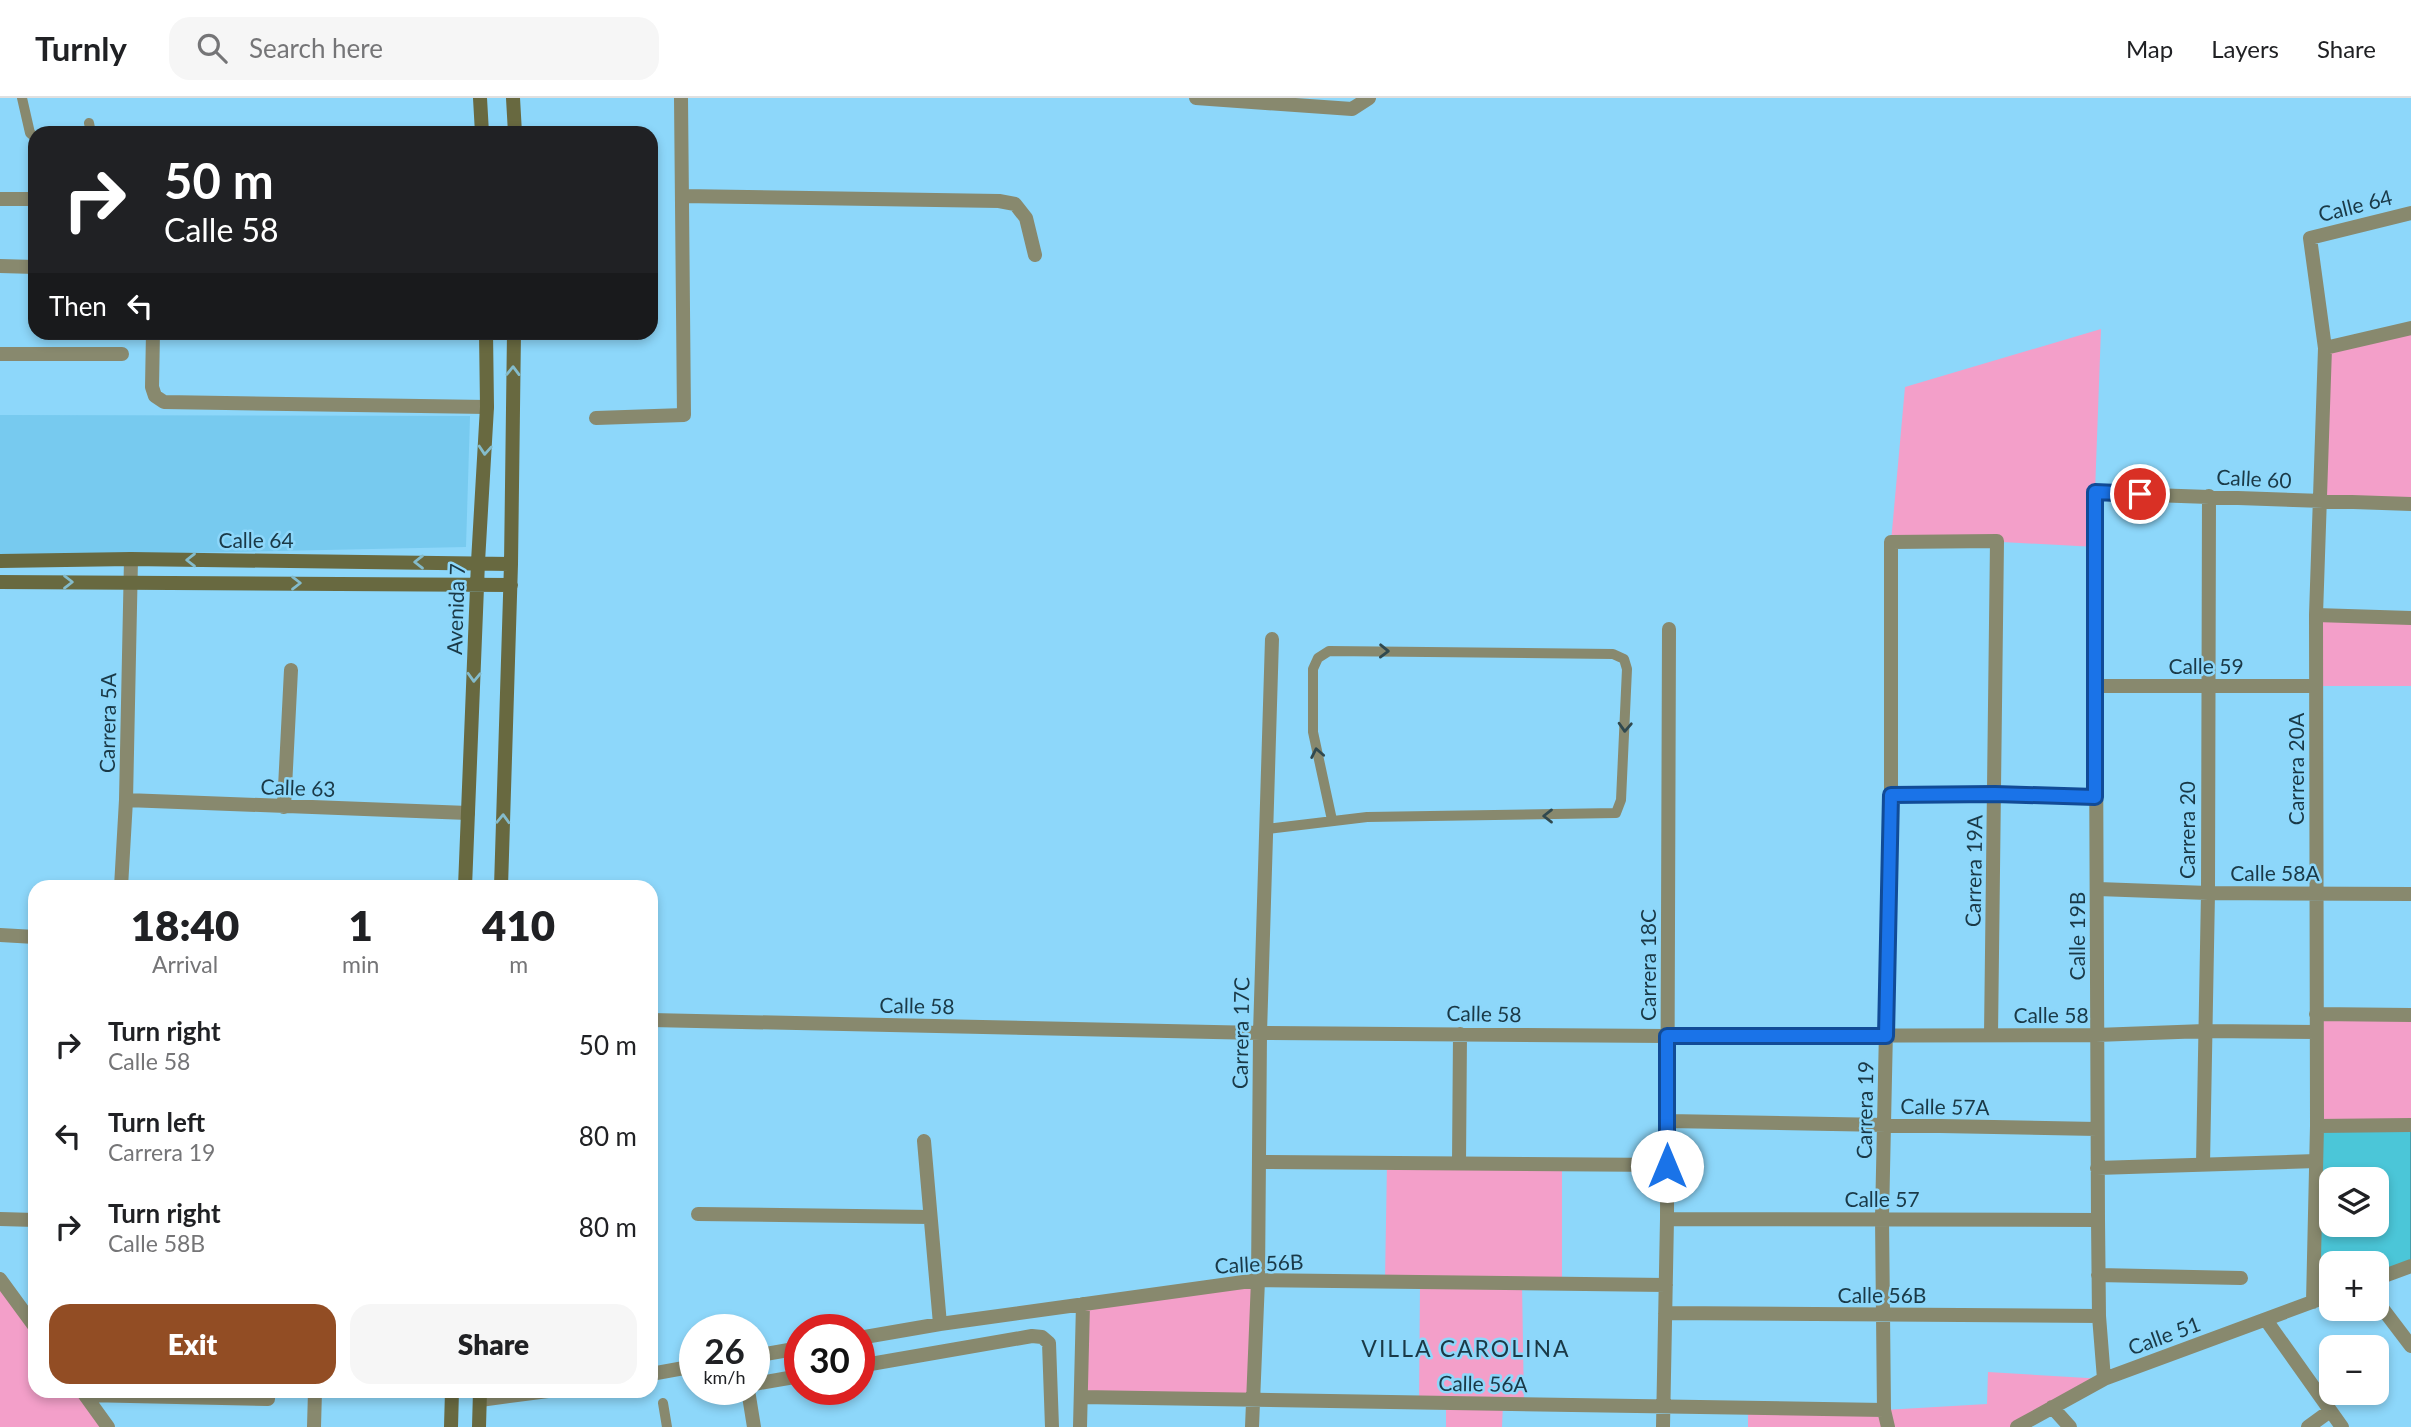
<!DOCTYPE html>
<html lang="en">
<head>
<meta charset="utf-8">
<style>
  :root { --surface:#fff; --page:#f6f6f6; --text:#202124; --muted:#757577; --line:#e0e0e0; --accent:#924d24 }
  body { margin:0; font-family:Lato,sans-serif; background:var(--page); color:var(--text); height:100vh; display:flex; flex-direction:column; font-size:26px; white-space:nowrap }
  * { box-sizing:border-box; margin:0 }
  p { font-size:23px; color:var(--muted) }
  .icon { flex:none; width:38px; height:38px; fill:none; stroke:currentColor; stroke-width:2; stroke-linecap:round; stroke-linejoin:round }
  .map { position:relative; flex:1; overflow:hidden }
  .panel { position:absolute; left:28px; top:782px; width:630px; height:518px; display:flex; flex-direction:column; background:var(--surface); border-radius:21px; box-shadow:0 4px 10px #0003 }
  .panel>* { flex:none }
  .guide { position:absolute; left:28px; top:28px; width:630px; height:214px; border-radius:21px; box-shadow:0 4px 10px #0003; background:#202124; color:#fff; overflow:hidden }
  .tools { position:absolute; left:2319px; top:1069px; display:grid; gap:14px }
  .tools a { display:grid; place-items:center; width:70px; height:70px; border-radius:14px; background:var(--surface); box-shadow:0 4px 10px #0003; font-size:35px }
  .speed { position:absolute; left:679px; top:1216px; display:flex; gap:14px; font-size:35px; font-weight:700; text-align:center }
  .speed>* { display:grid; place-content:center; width:91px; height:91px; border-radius:50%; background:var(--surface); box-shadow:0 4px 10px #0003; line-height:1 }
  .speed small { font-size:18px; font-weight:400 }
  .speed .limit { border:10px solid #d22; background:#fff; color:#111 }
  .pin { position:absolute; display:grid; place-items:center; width:60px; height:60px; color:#fff; margin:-30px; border:4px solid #fff; border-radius:50%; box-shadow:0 2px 7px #0007 }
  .me { position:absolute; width:77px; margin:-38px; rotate:0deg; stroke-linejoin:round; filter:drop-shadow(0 0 5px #0008) }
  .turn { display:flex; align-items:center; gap:24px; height:147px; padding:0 21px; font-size:32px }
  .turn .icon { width:91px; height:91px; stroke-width:2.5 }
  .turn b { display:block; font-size:49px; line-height:60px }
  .then { display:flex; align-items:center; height:66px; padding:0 21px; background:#0003; gap:14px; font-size:26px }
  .eta { display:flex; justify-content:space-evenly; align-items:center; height:119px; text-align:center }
  .eta b { font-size:42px; font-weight:800; line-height:49px }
  .button { display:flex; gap:14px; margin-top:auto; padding:14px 21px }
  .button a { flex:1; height:80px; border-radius:21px; background:var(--accent); color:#fff; font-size:28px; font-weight:800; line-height:80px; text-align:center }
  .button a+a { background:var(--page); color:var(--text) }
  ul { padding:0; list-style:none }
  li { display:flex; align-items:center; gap:21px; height:91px; padding:0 21px }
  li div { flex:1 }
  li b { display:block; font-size:26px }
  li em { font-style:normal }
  header { display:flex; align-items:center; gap:42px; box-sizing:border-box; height:98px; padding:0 35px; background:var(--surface); border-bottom:2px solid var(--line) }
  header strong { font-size:33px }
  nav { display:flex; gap:38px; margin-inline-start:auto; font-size:24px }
  .search { width:490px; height:63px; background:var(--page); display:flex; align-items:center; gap:18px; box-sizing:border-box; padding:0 24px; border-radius:21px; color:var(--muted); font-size:26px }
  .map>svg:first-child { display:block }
  .built { fill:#77caef }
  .green { fill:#f39fc9 }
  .building { fill:#4bc6d8; stroke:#429dab; stroke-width:2; fill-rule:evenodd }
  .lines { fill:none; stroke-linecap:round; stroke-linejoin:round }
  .lane { stroke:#88896e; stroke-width:10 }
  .street { stroke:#88896e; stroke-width:14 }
  .secondary { stroke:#686940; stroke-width:14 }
  .oneway { stroke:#84bccc }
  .oneway2 { stroke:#30494f }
  .route-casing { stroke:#114b97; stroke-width:18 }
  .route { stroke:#1a73e8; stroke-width:12 }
  .labels { text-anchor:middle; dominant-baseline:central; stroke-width:5; stroke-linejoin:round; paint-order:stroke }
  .street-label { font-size:21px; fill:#1a3947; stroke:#8dd7fa }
  .neighbourhood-label { font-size:23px; letter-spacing:2px; fill:#1a3947; stroke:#8dd7fa }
</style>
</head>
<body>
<header>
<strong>Turnly</strong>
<div class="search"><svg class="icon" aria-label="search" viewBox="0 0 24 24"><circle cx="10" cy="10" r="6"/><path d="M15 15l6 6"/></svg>Search here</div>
<nav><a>Map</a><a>Layers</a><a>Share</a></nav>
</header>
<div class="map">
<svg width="2411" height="1329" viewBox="0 0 2411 1329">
  <rect width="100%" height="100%" fill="#8dd7fa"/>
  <!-- built -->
  <path class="built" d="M0,317L470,318L466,449L0,459Z"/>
  <!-- green -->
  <path class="green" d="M2411,230V406L2319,404L2325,250Z
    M2101,231L2095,394L2096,449L1983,443L1891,444L1905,289Z
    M2316,517L2411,520V588H2316Z
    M2316,916L2411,917V1027L2317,1028Z
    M1387,1065L1562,1066V1186H1522L1524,1307L1503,1306L1502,1329H1446V1305H1419L1420,1184L1385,1183Z
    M0,1181L35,1229V1293H82L108,1329H0Z
    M1258,1182L1252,1302L1081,1299L1083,1206Z
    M1988,1274L2104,1281L2017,1329H1748V1310L1884,1312L1987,1306Z"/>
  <!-- building -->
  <path class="building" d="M2411,1027V1168L2376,1181V1166H2331V1197L2313,1204L2317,1028ZM2331,1082H2376V1127H2331Z"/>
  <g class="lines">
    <!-- lane -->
    <path class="lane" d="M22,0L30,35L35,39
      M89,25L91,35
      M1267,731L1367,719L1616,715L1621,702L1627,571L1624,561L1613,556L1329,553L1318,560L1313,571V634L1332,722
      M663,1305L667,1329"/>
    <!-- street -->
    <path class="street" d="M1196,0L1352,11L1369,0
      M682,98L999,103L1015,106L1026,120L1035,157
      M0,101H35
      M0,168L35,169
      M153,234L152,289L155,298L164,304L487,309
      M2325,250L2411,230
      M0,256H122
      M596,320L684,317L681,0
      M2316,517L2411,520
      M2096,588H2316
      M1891,697L1995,696L2095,699
      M126,702L468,715
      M284,709L291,572
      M121,789L126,702L131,461
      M2098,791L2208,795L2411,796
      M0,837L35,839
      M2316,916L2411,917
      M651,922L1260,935L1667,938L2096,937L2205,933L2316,934
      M1668,1023L2097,1031
      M2317,1028L2411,1027
      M924,1043L940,1226
      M1260,1064L1667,1067
      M1459,1065L1460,936
      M2203,1066L2208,795L2209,398
      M2097,1070L2316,1063
      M698,1116L930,1119
      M0,1121L35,1122
      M1667,1121L2098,1122
      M2098,1177L2241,1180
      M0,1181L35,1229
      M2376,1181L2411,1168
      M2376,1202L2411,1248
      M2313,1204L2317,1028L2316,517L2325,250L2310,140L2411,115
      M1665,1215L2099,1218
      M2266,1222L2342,1329
      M859,1240L940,1226L1258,1182L1666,1187
      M754,1258L800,1250
      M859,1268L1032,1238L1042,1239L1049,1245L1052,1329
      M651,1276L695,1268
      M2104,1281L2099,1218L2098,1122L2095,395L2411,406
      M754,1286L800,1278
      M748,1292L754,1329
      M82,1293L108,1329
      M85,1297L268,1301V1293
      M1081,1299L1884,1312
      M480,1302L548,1293
      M2052,1309L2070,1329
      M314,1329L315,1293
      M1080,1329L1083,1206
      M1252,1329L1258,1182L1260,935L1272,541
      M1663,1329L1667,1121L1669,531
      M1888,1329L1884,1312L1882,1120L1891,697V444L1997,443L1991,937
      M2017,1329L2104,1281L2331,1197
      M2308,1329L2330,1313"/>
    <!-- secondary -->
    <path class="secondary" d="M480,0L482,35
      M513,0L515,35
      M0,463L131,461L511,466
      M0,484L511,487
      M465,789L478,464L487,309L486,234
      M501,789L511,466L514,234
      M451,1329L452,1293
      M479,1329L480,1293"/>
  </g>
  <!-- one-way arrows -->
  <defs><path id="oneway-chevron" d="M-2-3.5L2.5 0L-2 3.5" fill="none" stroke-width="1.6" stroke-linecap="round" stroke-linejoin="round" transform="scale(1.75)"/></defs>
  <g class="oneway">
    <use href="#oneway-chevron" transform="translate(513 273) rotate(-89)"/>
    <use href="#oneway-chevron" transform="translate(485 352) rotate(94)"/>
    <use href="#oneway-chevron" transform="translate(191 462) rotate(-180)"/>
    <use href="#oneway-chevron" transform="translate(419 464) rotate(-180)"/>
    <use href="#oneway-chevron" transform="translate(68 484)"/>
    <use href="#oneway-chevron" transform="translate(296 485)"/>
    <use href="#oneway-chevron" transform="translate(474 579) rotate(92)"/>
    <use href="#oneway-chevron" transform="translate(503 721) rotate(-88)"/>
  </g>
  <g class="oneway2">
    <use href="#oneway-chevron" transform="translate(1384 553) rotate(1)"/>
    <use href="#oneway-chevron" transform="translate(1625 629) rotate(93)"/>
    <use href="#oneway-chevron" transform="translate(1317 655) rotate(-101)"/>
    <use href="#oneway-chevron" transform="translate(1548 718) rotate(180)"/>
  </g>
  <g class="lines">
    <defs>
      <path id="route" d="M1667,1068V938H1886L1891,697L1995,696L2095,699V394L2140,396"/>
    </defs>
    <!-- route casing -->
    <use href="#route" class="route-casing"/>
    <!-- route -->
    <use href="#route" class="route"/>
  </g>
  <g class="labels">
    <!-- street labels -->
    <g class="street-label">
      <text transform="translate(2355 107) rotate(-14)">Calle 64</text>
      <text transform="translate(2254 380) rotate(3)">Calle 60</text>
      <text x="256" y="441">Calle 64</text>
      <text transform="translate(455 511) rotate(-88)">Avenida 7</text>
      <text x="2206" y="567">Calle 59</text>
      <text transform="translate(107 625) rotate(-89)">Carrera 5A</text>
      <text transform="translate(2295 671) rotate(-90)">Carrera 20A</text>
      <text transform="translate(298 689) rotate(2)">Calle 63</text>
      <text transform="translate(2186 732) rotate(-90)">Carrera 20</text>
      <text transform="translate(1973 773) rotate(-89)">Carrera 19A</text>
      <text x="2275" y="774">Calle 58A</text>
      <text transform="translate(2076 838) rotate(-90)">Calle 19B</text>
      <text transform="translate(1647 867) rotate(-90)">Carrera 18C</text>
      <text transform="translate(917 907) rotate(1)">Calle 58</text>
      <text transform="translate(1484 915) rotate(1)">Calle 58</text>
      <text x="2051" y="916">Calle 58</text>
      <text transform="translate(1240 935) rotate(-89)">Carrera 17C</text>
      <text transform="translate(1945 1008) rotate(1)">Calle 57A</text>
      <text transform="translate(1864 1012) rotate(-89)">Carrera 19</text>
      <text x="1882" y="1100">Calle 57</text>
      <text transform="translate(1259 1165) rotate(-3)">Calle 56B</text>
      <text x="1882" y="1196">Calle 56B</text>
      <text transform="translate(2164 1237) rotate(-20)">Calle 51</text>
      <text transform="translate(1483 1285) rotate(1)">Calle 56A</text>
    </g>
    <!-- neighbourhood labels -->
    <g class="neighbourhood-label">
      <text x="1466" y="1250">VILLA CAROLINA</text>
    </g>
  </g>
</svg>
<div class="tools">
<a><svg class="icon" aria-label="layers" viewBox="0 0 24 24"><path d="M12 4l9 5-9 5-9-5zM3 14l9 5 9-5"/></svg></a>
<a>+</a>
<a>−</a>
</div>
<div class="speed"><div>26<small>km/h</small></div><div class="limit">30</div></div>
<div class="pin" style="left:2140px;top:396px;background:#d93025"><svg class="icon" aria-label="arrive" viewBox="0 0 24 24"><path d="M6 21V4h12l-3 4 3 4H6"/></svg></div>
<svg class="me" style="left:1667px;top:1068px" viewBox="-20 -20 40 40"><circle r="19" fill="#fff"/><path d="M0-13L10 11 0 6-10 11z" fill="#1a73e8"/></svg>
<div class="guide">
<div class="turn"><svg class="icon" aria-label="right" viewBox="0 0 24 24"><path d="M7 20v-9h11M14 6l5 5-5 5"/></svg><div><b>50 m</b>Calle 58</div></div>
<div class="then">Then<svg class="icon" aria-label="left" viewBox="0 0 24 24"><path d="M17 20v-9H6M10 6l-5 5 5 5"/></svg></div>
</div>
<section class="panel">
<div class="eta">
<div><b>18:40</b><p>Arrival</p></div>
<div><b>1</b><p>min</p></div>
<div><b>410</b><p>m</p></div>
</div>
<ul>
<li><svg class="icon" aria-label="right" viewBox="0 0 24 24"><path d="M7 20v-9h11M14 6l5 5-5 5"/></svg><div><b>Turn right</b><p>Calle 58</p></div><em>50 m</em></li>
<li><svg class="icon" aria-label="left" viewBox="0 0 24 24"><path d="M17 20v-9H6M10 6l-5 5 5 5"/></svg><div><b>Turn left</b><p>Carrera 19</p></div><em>80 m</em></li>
<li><svg class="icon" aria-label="right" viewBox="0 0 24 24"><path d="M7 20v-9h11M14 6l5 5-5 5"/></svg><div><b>Turn right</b><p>Calle 58B</p></div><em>80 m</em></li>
</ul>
<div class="button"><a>Exit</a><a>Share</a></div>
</section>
</div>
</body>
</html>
